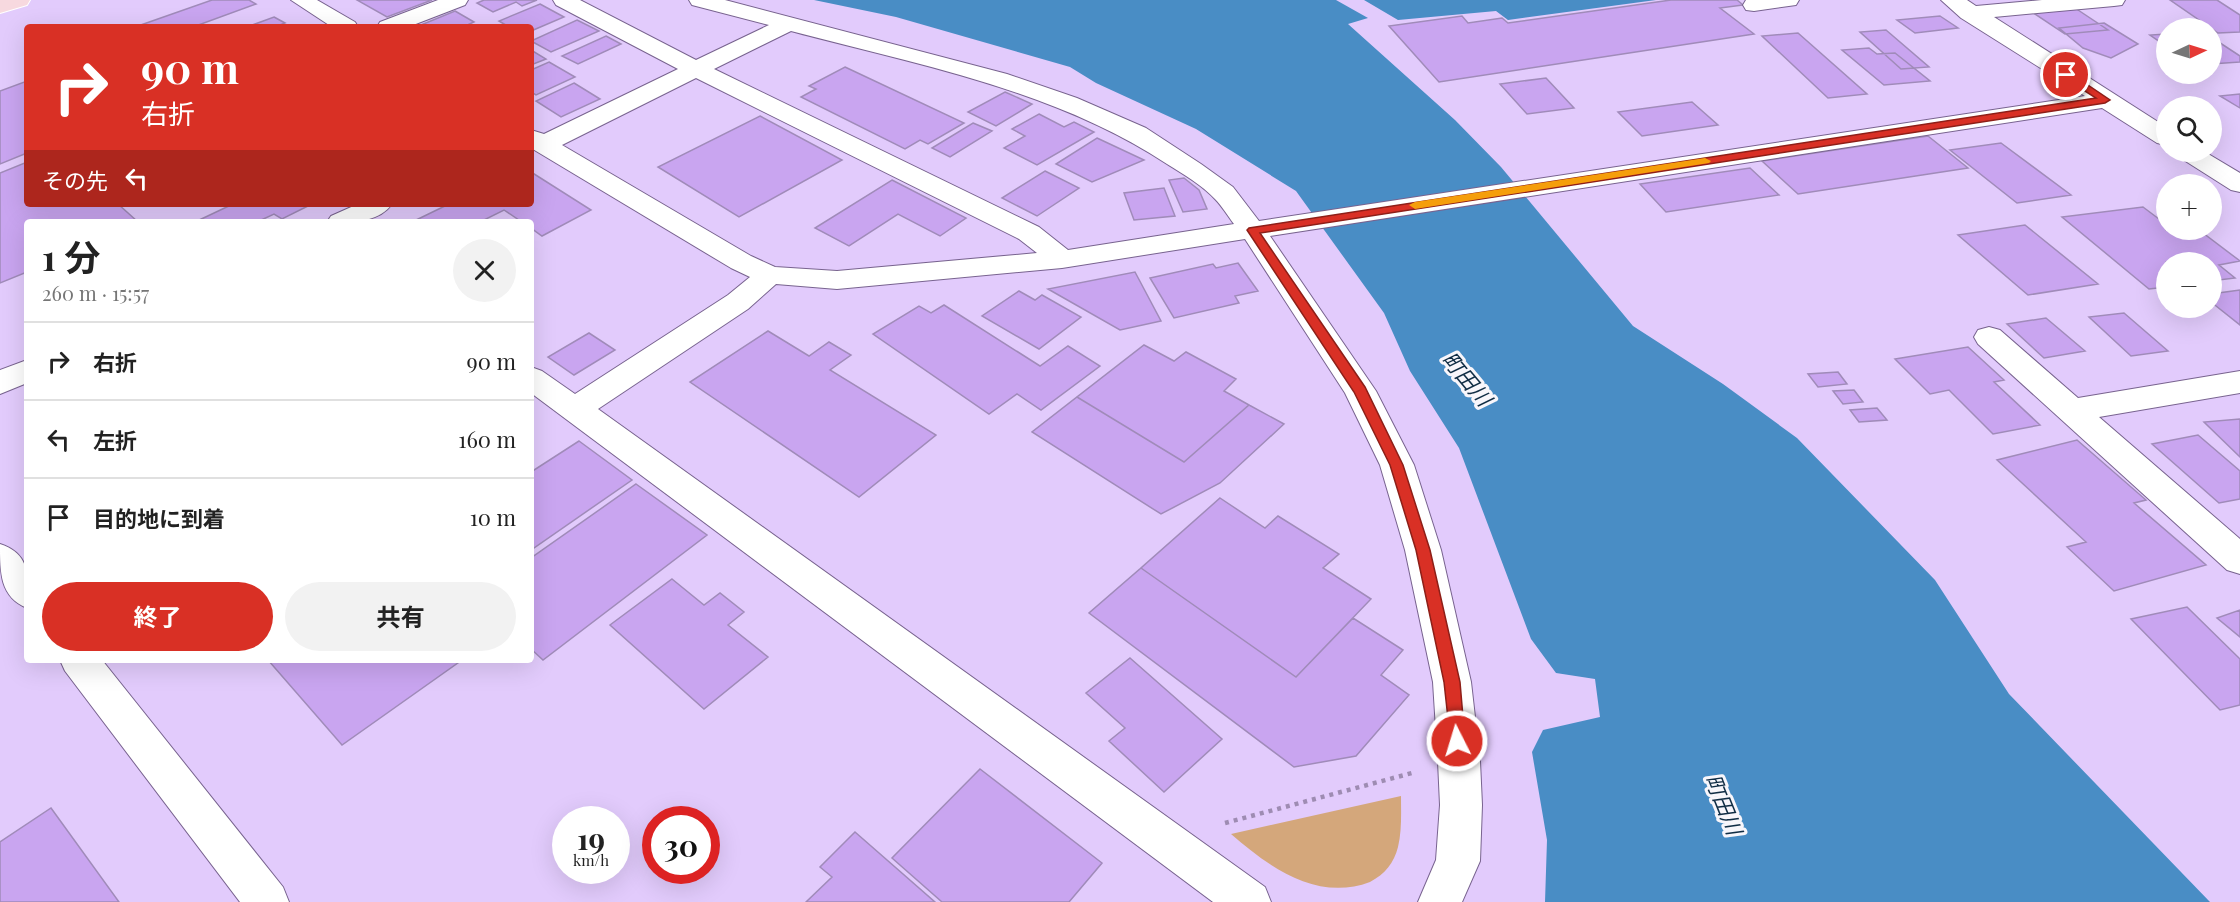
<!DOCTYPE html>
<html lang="ja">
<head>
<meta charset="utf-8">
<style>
  :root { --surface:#fff; --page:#f2f2f2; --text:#222; --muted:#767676; --line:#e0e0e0; --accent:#d93025 }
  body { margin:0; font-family:"Playfair Display","Noto Sans JP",serif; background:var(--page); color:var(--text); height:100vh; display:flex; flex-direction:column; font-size:22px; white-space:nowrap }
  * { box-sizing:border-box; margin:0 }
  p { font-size:20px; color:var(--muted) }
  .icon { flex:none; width:33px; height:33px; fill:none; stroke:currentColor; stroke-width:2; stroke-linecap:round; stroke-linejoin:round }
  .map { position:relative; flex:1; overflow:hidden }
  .side { position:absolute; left:24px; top:219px; width:510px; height:444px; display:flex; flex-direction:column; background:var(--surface); border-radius:6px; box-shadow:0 6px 24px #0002 }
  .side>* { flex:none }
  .banner { position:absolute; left:24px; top:24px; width:510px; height:183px; border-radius:6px; box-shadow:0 6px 24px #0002; background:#d93025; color:#fff; overflow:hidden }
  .needle { width:39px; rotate:86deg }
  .buttons { position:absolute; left:2156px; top:18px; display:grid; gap:12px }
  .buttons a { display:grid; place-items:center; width:66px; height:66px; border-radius:50%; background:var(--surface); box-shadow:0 6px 24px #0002; font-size:30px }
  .speed { position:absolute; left:552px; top:806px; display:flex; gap:12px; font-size:30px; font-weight:700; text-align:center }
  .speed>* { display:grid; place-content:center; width:78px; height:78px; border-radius:50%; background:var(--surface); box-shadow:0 6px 24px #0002; line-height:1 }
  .speed small { font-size:15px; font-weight:400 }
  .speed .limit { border:9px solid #d22; background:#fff; color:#111 }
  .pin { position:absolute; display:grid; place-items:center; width:51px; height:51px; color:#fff; margin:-26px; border:3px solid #fff; border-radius:50%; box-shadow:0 2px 6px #0007 }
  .me { position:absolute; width:66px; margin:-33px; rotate:355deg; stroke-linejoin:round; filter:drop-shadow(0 0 4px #0008) }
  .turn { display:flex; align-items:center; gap:21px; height:126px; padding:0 18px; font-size:27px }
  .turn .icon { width:78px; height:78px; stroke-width:2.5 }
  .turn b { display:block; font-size:42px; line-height:51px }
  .then { display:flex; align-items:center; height:57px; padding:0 18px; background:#0003; gap:12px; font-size:22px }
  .round { display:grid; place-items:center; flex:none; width:63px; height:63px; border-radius:32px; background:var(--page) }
  .summary { display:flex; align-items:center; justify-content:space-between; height:102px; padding:0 18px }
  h1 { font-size:36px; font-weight:700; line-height:45px }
  .primary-button { display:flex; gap:12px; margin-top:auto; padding:12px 18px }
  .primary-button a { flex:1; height:69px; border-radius:36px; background:var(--accent); color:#fff; font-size:24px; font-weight:700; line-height:69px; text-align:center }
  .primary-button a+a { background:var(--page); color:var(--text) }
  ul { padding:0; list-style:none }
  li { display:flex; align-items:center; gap:18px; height:78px; padding:0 18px; border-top:2px solid var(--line) }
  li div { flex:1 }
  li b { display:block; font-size:22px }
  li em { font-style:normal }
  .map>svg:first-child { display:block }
  .green { fill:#d4a77b }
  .water { fill:#498dc5 }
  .building { fill:#c9a5f0; stroke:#a08bb9; stroke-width:1.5 }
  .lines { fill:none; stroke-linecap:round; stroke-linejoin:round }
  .minor-casing { stroke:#78638f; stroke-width:2 }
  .major-casing { stroke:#fff; stroke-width:2 }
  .path { stroke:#9e8cb2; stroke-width:4.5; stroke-dasharray:4 5; stroke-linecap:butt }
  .minor { fill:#fff; fill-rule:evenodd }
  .major { fill:#f7d9df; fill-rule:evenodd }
  .route { fill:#d93025; stroke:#8d1f18; stroke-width:1.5 }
  .slow { fill:#f59e0b }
  .labels { text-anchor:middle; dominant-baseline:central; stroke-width:6; stroke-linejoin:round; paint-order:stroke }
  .water-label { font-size:21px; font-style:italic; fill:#102d45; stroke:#f8f6fb }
</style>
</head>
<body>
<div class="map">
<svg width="2240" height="902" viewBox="0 0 2240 902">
  <rect width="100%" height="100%" fill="#e2cbfc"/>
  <!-- green -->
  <path class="green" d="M1401,796C1401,812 1402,831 1398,847C1394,863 1385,874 1370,882C1317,902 1269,867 1231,834Z"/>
  <!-- water -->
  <path class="water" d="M814,0H1336L1368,18L1348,24L1455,120L1501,167L1633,326L1723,384L1797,438L1935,580L2009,694L2210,902H1545L1547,840L1532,752L1543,730L1600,717L1595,679L1556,673L1531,639L1459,448L1410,371L1384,313L1296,191L1196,129L1096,83L1070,67L896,17Z
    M1364,0H1656L1508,20L1496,11L1398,20Z"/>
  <!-- building -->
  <path class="building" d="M212,0H249L256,4L193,27H135Z
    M357,0H432L387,17Z
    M484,0H537L522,6L516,2L493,12L477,3Z
    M1671,0H1737L1743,5L1720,8L1754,34L1439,82L1389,26L1462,16L1468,23L1502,18L1508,23Z
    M2170,0H2217L2240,15V32L2218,33Z
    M540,4L564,17L531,31V27H509L499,21Z
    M2072,6L2108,30L2065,34L2029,10Z
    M455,11L474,22L463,27H416Z
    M1940,16L1958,28L1915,33L1897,20Z
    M274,17L285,23L275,27H247Z
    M577,20L599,31L551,52L531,41Z
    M2104,23L2138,44L2111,58L2083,48L2059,28Z
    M1886,30L1929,67L1901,69L1860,32Z
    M1798,33L1867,94L1828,98L1762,36Z
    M2166,34V46L2150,35Z
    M606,36L621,44L578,64L562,56Z
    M2211,37L2240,56V62L2211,64Z
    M1869,48L1877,54L1895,53L1930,81L1884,85L1842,50Z
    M531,50L546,59L531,65Z
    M549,62L575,77L536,95L531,92V70Z
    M845,67L964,123L928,144L920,140L905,149L801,97L816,89L809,86Z
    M1546,78L1574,108L1527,114L1500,84Z
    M27,81V153L0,164V91Z
    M574,83L600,99L561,117L536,101Z
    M1005,92L1032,104L996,126L968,112Z
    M2240,94V108L2220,96Z
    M1692,102L1718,125L1642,136L1618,112Z
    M1039,114L1064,127L1074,122L1094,132L1037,165L1004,148L1025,136L1012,129Z
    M760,116L842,160L739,217L658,167Z
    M973,123L992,131L950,157L932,148Z
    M1928,136L1968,168L1798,194L1762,161Z
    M1097,138L1144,160L1092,182L1056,164Z
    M2001,143L2071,195L2017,203L1950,150Z
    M27,162V204H118L138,222H27V272L0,283V173Z
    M1750,168L1779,195L1666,212L1640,184Z
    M1045,171L1079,188L1037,216L1002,198Z
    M531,172L591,210L542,236L531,228V222H522L504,210L480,222H412L449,204H531Z
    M1184,178L1199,190L1207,209L1183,212L1169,180Z
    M892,180L966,218L940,236L898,214L849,246L815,228Z
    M1164,188L1175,216L1134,220L1124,193Z
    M233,204H312L282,219L274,214L257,222H195Z
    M2143,207L2159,219L2166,218V230H2199L2240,261L2219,265L2235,278L2211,281V262H2166V287L2149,289L2062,217Z
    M2025,225L2098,284L2028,295L1958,235Z
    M1238,263L1258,291L1235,296L1239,303L1174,318L1150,278L1213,264L1216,268Z
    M1135,272L1161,321L1120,330L1048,289Z
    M2240,290V325L2211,302V294Z
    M1019,291L1035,300L1042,295L1081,317L1039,349L982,316Z
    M944,305L1040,366L1068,346L1100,366L1041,410L1017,394L989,414L873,334L919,306L931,313Z
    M2124,313L2168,351L2131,356L2089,317Z
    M2046,318L2085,351L2044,358L2007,324Z
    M768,331L809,356L829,342L851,355L830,370L936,435L859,497L690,382Z
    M589,333L615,350L574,375L548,357Z
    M1144,345L1174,361L1186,352L1236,379L1224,391L1249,405L1184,462L1077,397Z
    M1968,347L2004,380L1994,382L2040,425L1993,434L1949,390L1930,394L1895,359Z
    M1838,372L1847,384L1818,387L1808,374Z
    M1854,390L1863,402L1843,404L1833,391Z
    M1077,397L1184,462L1249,405L1284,424L1220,483L1161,514L1032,432Z
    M1877,408L1887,420L1859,422L1850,410Z
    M2240,419V457L2204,422Z
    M2198,435L2240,471V499L2219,503L2152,444Z
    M2077,440L2146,500L2134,503L2206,565L2114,591L2067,547L2086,542L1997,460Z
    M579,441L632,480L531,550V472Z
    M636,484L707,535L543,660L531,649V558Z
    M1220,498L1265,528L1278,516L1339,554L1323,568L1371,599L1296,677L1141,568Z
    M1141,568L1296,677L1353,618L1403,650L1381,675L1409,695L1356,756L1294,767L1089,613Z
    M672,579L704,605L720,593L744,612L728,625L768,657L704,709L610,625Z
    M2187,607L2240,659V705L2220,710L2131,619Z
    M2240,610V637L2217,618Z
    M1130,658L1222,739L1164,792L1109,741L1125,728L1086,693Z
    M268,660H462L342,745Z
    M980,769L1102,863L1069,902H942L892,858Z
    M51,808L119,902H0V842Z
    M855,832L935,902H806L832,877L820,867Z"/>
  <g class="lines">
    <defs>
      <path id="minor" d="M291,0H317L355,22L358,27H332Z
        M438,0H468L465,5L408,27H377L380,22Z
        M553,0H580L696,60L769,25L692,5L689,0H725L1007,74L1077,98L1146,128L1201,164L1233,187L1259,221L2085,96L1961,18L1941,0H1967L1976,6L2042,0H2125L2122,5L2114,6L1994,17L2166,127V145L2157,143L2102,108L1270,236L1376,391L1414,465L1441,550L1471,682L1480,761L1482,805L1480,861L1462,902H1418L1436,860L1440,805L1438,761L1433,682L1405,550L1380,465L1345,393L1245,239L1062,268L837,289L776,284L748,309L598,409L1265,887L1271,902H1213L531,393V367L542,371L575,394L728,295L750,277L731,268L531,148V130L544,134L678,69L556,5ZM791,31C919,65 1055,90 1167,164C1183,174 1202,185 1215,199C1222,206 1228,216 1234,224L1068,250L1039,227L714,69ZM696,78L1019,239L1037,253L837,271L775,267L751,256L562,145Z
        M1746,0H1799L1796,5L1754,11L1746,10L1743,5Z
        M2175,152H2205L2240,173V192L2231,190L2179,157Z
        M358,204H392C378,224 349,222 327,222L331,216Z
        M1989,327L2000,330L2078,398L2240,371V393L2099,417L2240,539V574L2227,570L1978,344L1974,337L1978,330Z
        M27,360V383L0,394V370Z
        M0,544C33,555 27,579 27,608C0,597 0,573 0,544Z
        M60,660H102L283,887L289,902H240L65,671Z"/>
      <path id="major" d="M0,0H30L27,5L0,13Z"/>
    </defs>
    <!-- minor casing -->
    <use href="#minor" class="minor-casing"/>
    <!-- major casing -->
    <use href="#major" class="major-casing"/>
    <!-- path -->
    <path class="path" d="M1225,823L1412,773"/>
    <!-- minor -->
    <use href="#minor" class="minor"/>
    <!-- major -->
    <use href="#major" class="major"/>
  </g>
  <!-- route -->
  <path class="route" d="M2063,73H2070L2110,100L2105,103L1260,233L1365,387L1403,465L1430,550L1460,682L1465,741L1463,746L1457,749L1451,746L1444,682L1416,550L1390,465L1354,392L1247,230L1249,228L2096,98L2063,77Z"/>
  <!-- slow -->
  <path class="slow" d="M1705,158L1711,161L1709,163L1415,209L1409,205L1415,202Z"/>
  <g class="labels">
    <!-- water labels -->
    <g class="water-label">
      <text transform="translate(1468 378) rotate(50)">町田川</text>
      <text transform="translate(1725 804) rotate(68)">町田川</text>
    </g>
  </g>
</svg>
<div class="buttons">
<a><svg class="needle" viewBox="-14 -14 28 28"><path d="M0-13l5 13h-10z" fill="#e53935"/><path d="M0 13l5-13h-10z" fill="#767676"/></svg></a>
<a><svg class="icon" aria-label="search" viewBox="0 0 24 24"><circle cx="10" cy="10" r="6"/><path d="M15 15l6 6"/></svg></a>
<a>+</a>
<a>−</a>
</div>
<div class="speed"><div>19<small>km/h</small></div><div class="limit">30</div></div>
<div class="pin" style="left:2066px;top:75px;background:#d93025"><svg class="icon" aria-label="arrive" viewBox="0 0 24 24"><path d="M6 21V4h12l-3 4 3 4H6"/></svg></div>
<svg class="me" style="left:1457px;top:741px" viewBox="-20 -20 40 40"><circle r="17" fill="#d93025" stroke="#fff" stroke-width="3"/><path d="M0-11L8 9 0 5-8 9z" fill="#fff"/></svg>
<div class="banner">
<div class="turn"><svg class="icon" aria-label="right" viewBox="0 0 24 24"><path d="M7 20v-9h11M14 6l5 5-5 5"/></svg><div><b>90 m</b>右折</div></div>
<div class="then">その先<svg class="icon" aria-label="left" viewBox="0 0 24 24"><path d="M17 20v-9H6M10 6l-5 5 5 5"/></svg></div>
</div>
<section class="side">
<div class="summary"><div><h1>1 分</h1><p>260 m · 15:57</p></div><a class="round"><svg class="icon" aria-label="close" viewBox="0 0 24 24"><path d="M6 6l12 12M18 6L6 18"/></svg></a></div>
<ul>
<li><svg class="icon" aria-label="right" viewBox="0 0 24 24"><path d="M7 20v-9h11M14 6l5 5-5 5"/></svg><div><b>右折</b></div><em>90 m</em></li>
<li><svg class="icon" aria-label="left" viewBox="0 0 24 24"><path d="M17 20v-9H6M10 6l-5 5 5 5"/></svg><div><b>左折</b></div><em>160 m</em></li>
<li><svg class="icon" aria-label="arrive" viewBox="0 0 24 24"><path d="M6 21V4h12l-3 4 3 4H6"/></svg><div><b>目的地に到着</b></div><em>10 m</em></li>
</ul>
<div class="primary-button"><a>終了</a><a>共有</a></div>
</section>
</div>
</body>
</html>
